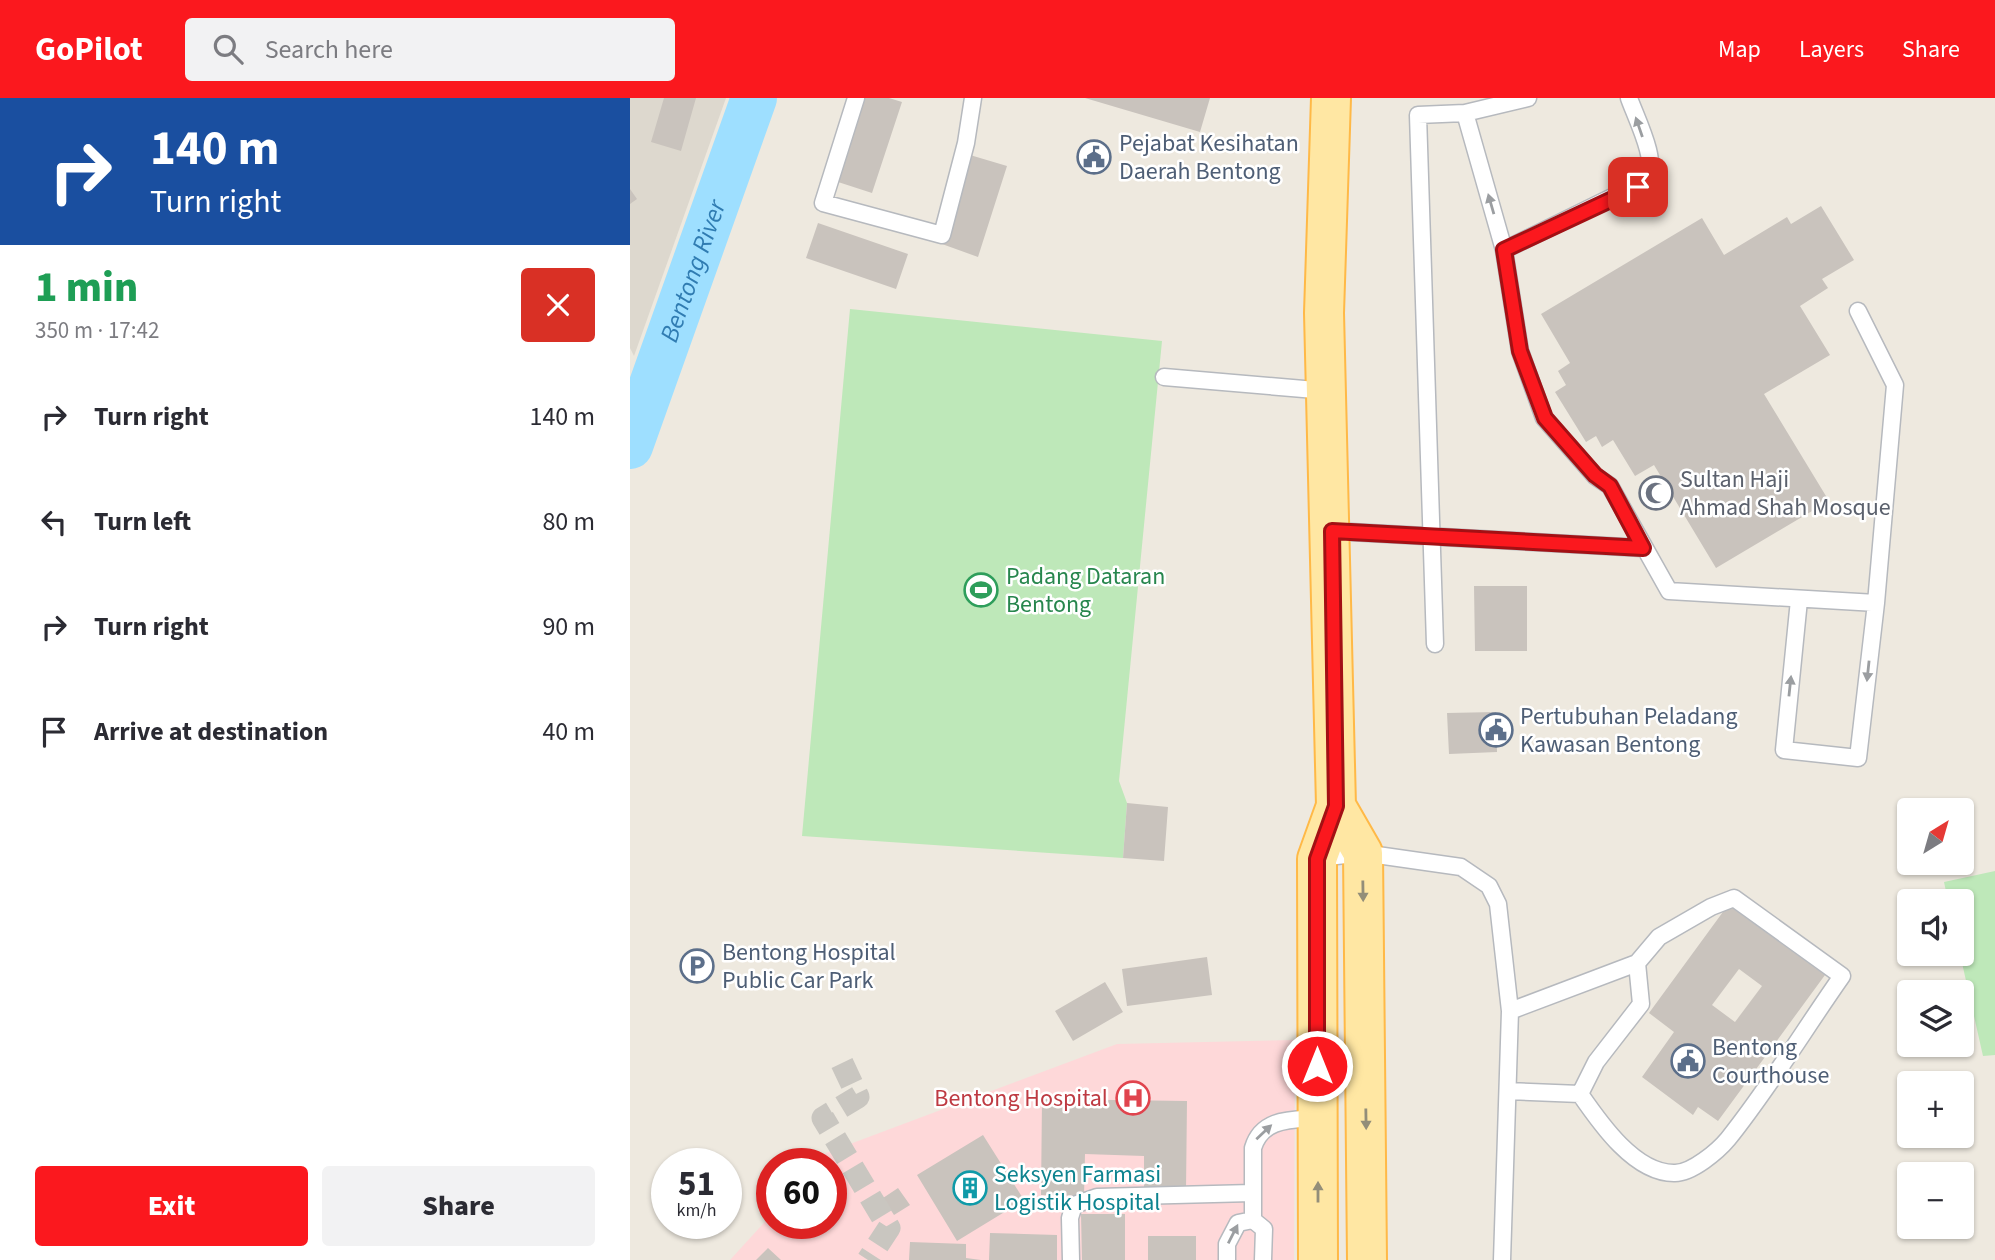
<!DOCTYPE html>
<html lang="en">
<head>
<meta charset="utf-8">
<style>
  :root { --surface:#fff; --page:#f2f2f3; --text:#2b2b33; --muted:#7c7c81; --accent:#fb181e }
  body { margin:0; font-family:"Source Sans 3",sans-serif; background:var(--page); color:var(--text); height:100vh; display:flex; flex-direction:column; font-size:26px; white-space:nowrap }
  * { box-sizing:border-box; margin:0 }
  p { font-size:23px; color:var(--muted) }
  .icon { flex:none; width:38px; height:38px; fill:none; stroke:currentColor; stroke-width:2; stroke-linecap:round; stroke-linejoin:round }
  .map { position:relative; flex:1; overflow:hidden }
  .details { display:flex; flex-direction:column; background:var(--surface); width:630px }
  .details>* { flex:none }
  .banner { background:#1a4fa0; color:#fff; overflow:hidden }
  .needle { width:46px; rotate:37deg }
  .buttons { position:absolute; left:1267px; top:700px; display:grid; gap:14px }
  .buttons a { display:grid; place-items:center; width:77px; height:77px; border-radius:7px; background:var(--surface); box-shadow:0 2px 5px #0004; font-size:35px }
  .speed { position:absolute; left:21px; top:1050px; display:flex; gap:14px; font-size:35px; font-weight:700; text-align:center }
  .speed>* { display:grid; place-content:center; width:91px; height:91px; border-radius:50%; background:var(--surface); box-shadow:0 2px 5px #0004; line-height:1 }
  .speed small { font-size:18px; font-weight:400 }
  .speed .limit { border:10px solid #d22; background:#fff; color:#111 }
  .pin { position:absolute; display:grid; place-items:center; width:60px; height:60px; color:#fff; margin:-30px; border-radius:14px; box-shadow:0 4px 10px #0006 }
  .me { position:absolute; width:77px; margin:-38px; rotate:0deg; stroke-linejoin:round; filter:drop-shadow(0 0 5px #0008) }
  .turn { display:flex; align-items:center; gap:24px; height:147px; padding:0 35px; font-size:32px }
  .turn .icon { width:91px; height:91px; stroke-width:2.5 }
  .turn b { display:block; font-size:49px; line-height:60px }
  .round { display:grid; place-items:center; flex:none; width:74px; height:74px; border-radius:7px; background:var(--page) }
  .head { display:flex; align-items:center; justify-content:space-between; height:119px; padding:0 35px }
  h1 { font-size:42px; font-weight:800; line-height:52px; color:#1e9e55 }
  .button { display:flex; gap:14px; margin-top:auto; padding:14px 35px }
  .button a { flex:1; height:80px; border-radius:7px; background:var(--accent); color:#fff; font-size:28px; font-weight:800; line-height:80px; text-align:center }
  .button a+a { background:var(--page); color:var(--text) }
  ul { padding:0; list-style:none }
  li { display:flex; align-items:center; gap:21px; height:105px; padding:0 35px }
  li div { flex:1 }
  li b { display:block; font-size:26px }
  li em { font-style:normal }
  header { display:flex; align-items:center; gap:42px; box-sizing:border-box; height:98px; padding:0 35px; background:var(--accent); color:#fff }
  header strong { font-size:33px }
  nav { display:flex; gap:38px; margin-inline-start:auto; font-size:24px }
  .search { width:490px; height:63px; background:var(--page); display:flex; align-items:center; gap:18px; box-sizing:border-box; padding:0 24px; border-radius:7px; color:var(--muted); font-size:26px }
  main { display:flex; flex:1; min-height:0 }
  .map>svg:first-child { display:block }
  .education { fill:#ddd8ce }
  .medical { fill:#fed8d9 }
  .green { fill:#bee8b9 }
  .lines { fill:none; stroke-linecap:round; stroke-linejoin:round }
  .river { stroke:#9edfff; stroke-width:46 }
  .building { fill:#c9c3bd; fill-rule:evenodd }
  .pedestrian-tunnel { stroke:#c9c6c0; stroke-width:23; stroke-dasharray:23 11; stroke-linecap:butt }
  .service-casing { stroke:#b6b9be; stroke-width:19 }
  .primary-casing { stroke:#ffb947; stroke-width:42 }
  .service { stroke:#fff; stroke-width:16 }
  .primary { stroke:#ffe7a3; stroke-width:38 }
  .oneway { fill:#9b9ea1 }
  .oneway2 { fill:#938e79 }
  .route-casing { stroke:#a31014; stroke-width:18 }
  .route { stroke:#fb181e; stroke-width:12 }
  .labels { text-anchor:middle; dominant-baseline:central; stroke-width:5; stroke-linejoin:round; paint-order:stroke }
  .service-label { font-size:24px; fill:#4e5e75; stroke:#fff; text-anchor:start }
  .worship-label { font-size:24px; fill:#5b616d; stroke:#fff; text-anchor:start }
  .leisure-label { font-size:24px; fill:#27864d; stroke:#fff; text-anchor:start }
  .health-label { font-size:24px; fill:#be3a42; stroke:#fff; text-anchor:end }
  .culture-label { font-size:24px; fill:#0d838f; stroke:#fff; text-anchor:start }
  .water-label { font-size:26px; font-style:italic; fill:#307cb2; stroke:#fff }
</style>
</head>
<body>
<header>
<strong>GoPilot</strong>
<div class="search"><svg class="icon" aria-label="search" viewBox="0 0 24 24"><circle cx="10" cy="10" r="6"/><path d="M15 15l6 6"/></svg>Search here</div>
<nav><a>Map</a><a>Layers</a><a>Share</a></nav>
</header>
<main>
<section class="details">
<div class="banner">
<div class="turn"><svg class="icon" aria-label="right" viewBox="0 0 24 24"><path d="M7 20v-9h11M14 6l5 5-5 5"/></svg><div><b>140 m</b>Turn right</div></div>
</div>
<div class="head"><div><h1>1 min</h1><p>350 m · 17:42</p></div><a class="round" style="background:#d93025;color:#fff"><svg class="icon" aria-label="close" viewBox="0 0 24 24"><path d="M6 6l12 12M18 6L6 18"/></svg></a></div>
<ul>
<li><svg class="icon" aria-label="right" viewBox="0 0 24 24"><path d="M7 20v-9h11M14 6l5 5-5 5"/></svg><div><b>Turn right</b></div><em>140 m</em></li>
<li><svg class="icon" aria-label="left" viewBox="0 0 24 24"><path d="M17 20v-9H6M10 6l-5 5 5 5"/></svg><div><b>Turn left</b></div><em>80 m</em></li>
<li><svg class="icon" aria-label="right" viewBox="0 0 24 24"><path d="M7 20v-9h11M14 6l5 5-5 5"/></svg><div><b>Turn right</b></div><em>90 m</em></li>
<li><svg class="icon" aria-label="arrive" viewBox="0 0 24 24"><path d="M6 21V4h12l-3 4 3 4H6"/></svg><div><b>Arrive at destination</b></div><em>40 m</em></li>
</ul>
<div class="button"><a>Exit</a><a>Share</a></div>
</section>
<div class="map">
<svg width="1365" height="1162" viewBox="0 0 1365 1162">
  <rect width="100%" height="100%" fill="#eee9df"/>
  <!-- education -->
  <path class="education" d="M0,0H96L4,258L0,250Z"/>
  <!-- medical -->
  <path class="medical" d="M665,942L664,1162H100L142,1116V1125H201V1066H186L196,1055L487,946Z"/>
  <!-- green -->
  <path class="green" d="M220,211L532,243L489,683L497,705L493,760L172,738Z
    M1365,773V957L1353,958L1330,856L1332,803H1318L1314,784Z"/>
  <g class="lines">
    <!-- river -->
    <path class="river" id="s1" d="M0,348L124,0"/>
  </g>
  <!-- building -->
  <path class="building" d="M34,0H66L51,53L21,44Z
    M232,0H259L272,4L242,95L205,83Z
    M455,0H580L570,34Z
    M340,57L377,68L348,159L312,146Z
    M0,91L7,101L0,106Z
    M1191,108L1224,162L1192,181L1198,190L1170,208L1200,257L1134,296L1199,403L1086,470L1024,367L1005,378L983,342L972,349L966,338L956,344L925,294L936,287L928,273L940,265L911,216L1072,120L1094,157L1157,119L1161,126Z
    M188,125L278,156L266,191L176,160Z
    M844,488H897V553H845Z
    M866,614L867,654L819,656L817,615Z
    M497,705L538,709L534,763L493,760Z
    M1098,807L1195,877L1088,1023L1068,1009L1063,1017L1012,979L1044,934L1019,915ZM1109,871L1132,888L1105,924L1082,907Z
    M577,859L582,897L497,908L492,871Z
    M475,884L493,914L443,943L425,913Z
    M412,1001L557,1003L556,1092L514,1091V1058L455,1056L454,1098L411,1097Z
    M353,1037L394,1102L327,1143L287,1077Z
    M268,1090L280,1107L264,1117L253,1100Z
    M451,1116H495V1162H452Z
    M360,1135L427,1137V1162H359Z
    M518,1138H566V1162H518Z
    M280,1144L336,1146V1160L351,1162H279Z
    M138,1150L151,1162H126Z"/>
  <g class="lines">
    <!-- pedestrian-tunnel -->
    <path class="pedestrian-tunnel" d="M212,965L228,999L193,1020L259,1130L238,1162"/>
    <defs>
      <path id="service" d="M226,0L193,105L312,137L336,45L343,0
        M835,15L874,152L890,253L914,320L965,378L980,388L1039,493L1246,505L1265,287L1228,213
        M874,152L1017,82C1029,64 1006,20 999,0
        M534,279L697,293
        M702,433L1013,450
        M1169,502L1154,652L1228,660L1246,505
        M805,546L788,17L835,15L898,0
        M689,760L733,755L831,769L859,788L868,806L880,913L872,1162
        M878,993L950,996C970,1025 1005,1076 1045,1075C1062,1075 1088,1053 1098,1041C1139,990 1174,932 1212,878L1104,800L1081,809L1029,839L1007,865L880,913
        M950,996L966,964L1011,906L1007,865
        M441,1162L440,1120L444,1107L467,1099L622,1095
        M597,1162V1146L608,1125L623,1122
        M633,1162L634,1131L623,1122V1050C632,1020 661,1022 687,1020"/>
      <path id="primary" d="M706,708L733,755L737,1162
        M688,1162L687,761L706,708L694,215L701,0"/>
    </defs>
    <!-- service casing -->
    <use href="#service" class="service-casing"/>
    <!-- primary casing -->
    <use href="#primary" class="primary-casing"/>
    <!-- service -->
    <use href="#service" class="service"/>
    <!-- primary -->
    <use href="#primary" class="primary"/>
  </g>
  <!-- one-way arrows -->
  <defs><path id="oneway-solid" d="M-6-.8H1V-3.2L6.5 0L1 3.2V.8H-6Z" transform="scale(1.75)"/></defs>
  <g class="oneway">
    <use href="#oneway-solid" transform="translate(1009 29) rotate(-109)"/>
    <use href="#oneway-solid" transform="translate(861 106) rotate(-106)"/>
    <use href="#oneway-solid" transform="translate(1238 573) rotate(96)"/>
    <use href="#oneway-solid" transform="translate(1160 588) rotate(-84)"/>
    <use href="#oneway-solid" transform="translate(634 1034) rotate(-43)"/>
    <use href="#oneway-solid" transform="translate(603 1136) rotate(-63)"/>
  </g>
  <g class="oneway2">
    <use href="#oneway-solid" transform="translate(733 793) rotate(89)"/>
    <use href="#oneway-solid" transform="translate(736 1021) rotate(89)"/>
    <use href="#oneway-solid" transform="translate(688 1094) rotate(-90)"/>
  </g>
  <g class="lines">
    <defs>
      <path id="route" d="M687,968V761L706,708L702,433L1013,450L980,388L965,377L915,320L890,253L874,152L1008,89"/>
    </defs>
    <!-- route casing -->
    <use href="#route" class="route-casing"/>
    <!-- route -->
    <use href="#route" class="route"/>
  </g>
  <!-- icons -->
  <defs>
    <symbol id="civic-ring" viewBox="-11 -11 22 22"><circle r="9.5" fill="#fff" stroke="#5c6f8a" stroke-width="1.5"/><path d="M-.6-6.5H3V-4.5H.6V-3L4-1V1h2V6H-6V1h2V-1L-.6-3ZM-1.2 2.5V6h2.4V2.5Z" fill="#5c6f8a"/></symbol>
    <symbol id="mosque-ring" viewBox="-11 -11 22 22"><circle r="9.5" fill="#fff" stroke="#6b7280" stroke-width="1.5"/><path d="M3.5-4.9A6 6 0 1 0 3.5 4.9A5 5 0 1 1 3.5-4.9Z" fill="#6b7280"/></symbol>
    <symbol id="stadium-ring" viewBox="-11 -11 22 22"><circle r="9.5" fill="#fff" stroke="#2e9e5b" stroke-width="1.5"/><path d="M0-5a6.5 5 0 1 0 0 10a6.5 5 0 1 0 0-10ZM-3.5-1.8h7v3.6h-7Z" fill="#2e9e5b"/></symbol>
    <symbol id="parking-ring" viewBox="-11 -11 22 22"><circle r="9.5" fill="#fff" stroke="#5c6f8a" stroke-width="1.5"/><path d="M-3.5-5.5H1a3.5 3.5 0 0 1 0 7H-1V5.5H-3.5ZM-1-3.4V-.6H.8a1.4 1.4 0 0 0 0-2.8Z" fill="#5c6f8a"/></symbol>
    <symbol id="hospital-ring" viewBox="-11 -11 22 22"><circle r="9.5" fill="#fff" stroke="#e0444e" stroke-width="1.5"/><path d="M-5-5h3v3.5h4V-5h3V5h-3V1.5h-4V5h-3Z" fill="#e0444e"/></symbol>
    <symbol id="building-ring" viewBox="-11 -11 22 22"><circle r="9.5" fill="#fff" stroke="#0f9aa8" stroke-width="1.5"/><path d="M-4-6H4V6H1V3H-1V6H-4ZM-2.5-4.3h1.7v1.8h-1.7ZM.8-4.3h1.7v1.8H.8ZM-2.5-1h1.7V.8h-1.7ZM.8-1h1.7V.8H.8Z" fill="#0f9aa8"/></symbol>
  </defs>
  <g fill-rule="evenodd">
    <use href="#civic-ring" x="445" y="40" width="38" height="38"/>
    <use href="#mosque-ring" x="1007" y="376" width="38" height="38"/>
    <use href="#stadium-ring" x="332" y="473" width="38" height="38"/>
    <use href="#civic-ring" x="847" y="613" width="38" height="38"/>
    <use href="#parking-ring" x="48" y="849" width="38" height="38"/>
    <use href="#civic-ring" x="1039" y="944" width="38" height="38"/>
    <use href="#hospital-ring" x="484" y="981" width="38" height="38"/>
    <use href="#building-ring" x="321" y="1071" width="38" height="38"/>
  </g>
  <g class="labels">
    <!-- service labels -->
    <g class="service-label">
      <text x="489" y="45">Pejabat Kesihatan<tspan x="489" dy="28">Daerah Bentong</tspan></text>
      <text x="890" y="618">Pertubuhan Peladang<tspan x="890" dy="28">Kawasan Bentong</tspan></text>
      <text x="92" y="854">Bentong Hospital<tspan x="92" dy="28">Public Car Park</tspan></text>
      <text x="1082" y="949">Bentong<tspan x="1082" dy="28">Courthouse</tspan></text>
    </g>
    <!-- worship labels -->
    <g class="worship-label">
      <text x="1050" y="381">Sultan Haji<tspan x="1050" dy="28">Ahmad Shah Mosque</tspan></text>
    </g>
    <!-- leisure labels -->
    <g class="leisure-label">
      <text x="376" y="478">Padang Dataran<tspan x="376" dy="28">Bentong</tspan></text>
    </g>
    <!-- health labels -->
    <g class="health-label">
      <text x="478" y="1000">Bentong Hospital</text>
    </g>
    <!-- culture labels -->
    <g class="culture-label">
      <text x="364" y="1076">Seksyen Farmasi<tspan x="364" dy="28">Logistik Hospital</tspan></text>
    </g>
    <!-- water labels -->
    <g class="water-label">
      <text stroke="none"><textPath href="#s1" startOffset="186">Bentong River</textPath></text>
    </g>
  </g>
</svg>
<div class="buttons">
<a><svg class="needle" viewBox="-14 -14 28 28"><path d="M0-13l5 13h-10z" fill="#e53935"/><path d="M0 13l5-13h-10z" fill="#7c7c81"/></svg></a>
<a><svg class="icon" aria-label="sound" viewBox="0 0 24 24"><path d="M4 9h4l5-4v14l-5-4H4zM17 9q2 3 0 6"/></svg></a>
<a><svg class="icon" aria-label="layers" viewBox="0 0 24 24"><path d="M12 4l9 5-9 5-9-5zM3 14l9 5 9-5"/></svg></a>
<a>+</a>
<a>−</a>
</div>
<div class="speed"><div>51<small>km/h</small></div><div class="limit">60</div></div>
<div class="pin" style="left:1008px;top:89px;background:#d93025"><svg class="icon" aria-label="arrive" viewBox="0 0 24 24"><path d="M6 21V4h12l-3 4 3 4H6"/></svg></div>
<svg class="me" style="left:687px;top:968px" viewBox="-20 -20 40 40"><circle r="17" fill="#fb181e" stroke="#fff" stroke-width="3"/><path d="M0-11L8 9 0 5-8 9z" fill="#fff"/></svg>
</div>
</main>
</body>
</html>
